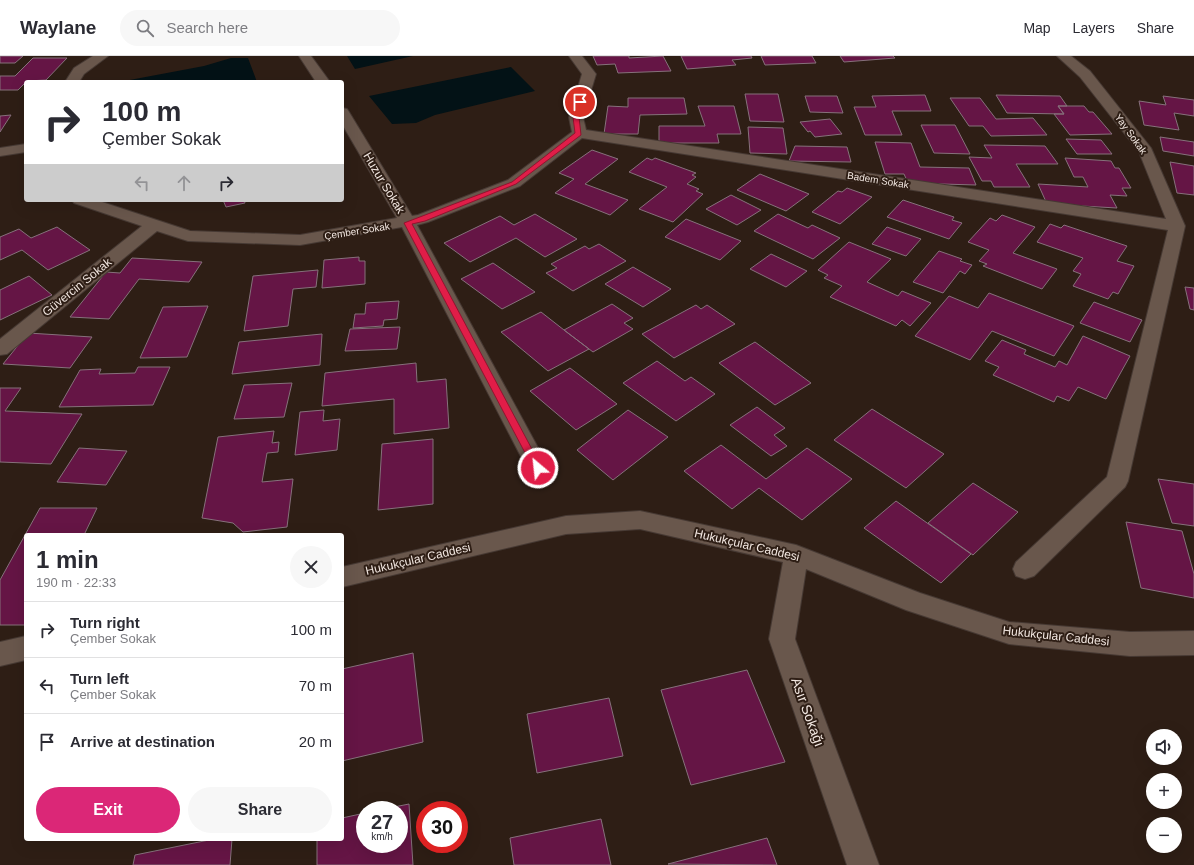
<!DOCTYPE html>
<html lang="en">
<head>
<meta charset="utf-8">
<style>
  :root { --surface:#fff; --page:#f7f7f7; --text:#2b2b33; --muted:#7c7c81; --line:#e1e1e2; --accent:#db2777 }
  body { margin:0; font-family:Helvetica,sans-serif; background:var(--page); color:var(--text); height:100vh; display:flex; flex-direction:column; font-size:15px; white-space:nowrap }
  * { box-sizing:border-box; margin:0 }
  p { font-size:13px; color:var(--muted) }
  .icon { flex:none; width:22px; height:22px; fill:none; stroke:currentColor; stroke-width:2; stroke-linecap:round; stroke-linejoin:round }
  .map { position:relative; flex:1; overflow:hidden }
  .sheet { position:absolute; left:24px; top:477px; width:320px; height:308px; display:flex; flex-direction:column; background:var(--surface); border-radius:4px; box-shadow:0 4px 16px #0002 }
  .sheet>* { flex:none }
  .guide { position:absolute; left:24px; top:24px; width:320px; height:122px; border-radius:4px; box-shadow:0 4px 16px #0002; background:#fff; color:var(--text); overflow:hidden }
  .tools { position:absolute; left:1146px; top:673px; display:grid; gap:8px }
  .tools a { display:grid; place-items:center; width:36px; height:36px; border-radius:50%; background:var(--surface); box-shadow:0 4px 16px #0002; font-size:20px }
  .speed { position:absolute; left:356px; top:745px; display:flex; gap:8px; font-size:20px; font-weight:700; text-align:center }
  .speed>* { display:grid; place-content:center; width:52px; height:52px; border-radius:50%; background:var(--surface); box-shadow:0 4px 16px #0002; line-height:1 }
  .speed small { font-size:10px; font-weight:400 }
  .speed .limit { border:6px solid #d22; background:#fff; color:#111 }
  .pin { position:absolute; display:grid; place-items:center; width:34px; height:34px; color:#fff; margin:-17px; border:2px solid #fff; border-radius:50%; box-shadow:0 1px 4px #0007 }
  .me { position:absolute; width:44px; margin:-22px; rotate:332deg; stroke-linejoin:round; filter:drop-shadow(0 0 3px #0008) }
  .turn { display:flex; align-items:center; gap:14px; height:84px; padding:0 12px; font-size:18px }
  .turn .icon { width:52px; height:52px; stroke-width:2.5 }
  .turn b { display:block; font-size:28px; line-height:34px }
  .lanes { display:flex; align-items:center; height:38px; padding:0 12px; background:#0003; justify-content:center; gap:20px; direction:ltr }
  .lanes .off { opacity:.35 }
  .round { display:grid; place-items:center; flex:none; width:42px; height:42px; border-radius:21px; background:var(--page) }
  .headline { display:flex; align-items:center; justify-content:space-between; height:68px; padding:0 12px }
  h1 { font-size:24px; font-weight:800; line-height:30px }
  .cta { display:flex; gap:8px; margin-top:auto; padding:8px 12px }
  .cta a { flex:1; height:46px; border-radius:24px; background:var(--accent); color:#fff; font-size:16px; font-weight:800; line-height:46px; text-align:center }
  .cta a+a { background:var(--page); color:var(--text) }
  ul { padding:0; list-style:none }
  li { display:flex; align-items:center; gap:12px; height:56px; padding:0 12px; border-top:1px solid var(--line) }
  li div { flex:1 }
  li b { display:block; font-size:15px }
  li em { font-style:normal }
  header { display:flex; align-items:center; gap:24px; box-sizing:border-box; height:56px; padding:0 20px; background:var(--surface); border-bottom:1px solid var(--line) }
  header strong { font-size:19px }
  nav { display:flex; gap:22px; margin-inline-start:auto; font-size:14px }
  .search { width:280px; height:36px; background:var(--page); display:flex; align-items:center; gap:10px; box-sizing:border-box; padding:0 14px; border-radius:22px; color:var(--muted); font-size:15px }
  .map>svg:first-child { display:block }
  .water { fill:#031216 }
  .building { fill:#651545; stroke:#86717b }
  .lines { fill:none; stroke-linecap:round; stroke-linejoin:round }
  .minor-casing { stroke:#463933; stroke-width:2 }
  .minor { fill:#69574c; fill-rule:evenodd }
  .route { fill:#e11d48; stroke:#92132f }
  .labels { text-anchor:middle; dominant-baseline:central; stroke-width:4; stroke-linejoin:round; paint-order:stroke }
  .far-street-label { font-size:10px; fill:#f2e7e1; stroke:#2e1e15 }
  .street-label { font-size:12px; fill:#f2e7e1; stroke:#2e1e15 }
  .near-street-label { font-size:14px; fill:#f2e7e1; stroke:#2e1e15 }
</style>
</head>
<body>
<header>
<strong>Waylane</strong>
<div class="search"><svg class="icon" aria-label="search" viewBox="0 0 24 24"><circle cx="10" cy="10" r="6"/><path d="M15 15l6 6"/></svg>Search here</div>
<nav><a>Map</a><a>Layers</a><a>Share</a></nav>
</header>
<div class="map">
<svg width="1194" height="809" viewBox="0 0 1194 809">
  <rect width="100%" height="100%" fill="#2e1e15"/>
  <!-- water -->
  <path class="water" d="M347,0H413L355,13Z
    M231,2H248L257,26H119L204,10Z
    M511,11L535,35L435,59L416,67L392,68L369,40Z"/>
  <!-- building -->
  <path class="building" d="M0,0H23L15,7H0Z
    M593,0H629V2L663,0L671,15L618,17L615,8L597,9Z
    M681,0H751L752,2L732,4L736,9L687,13Z
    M761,0H812L816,7L765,9Z
    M840,0H893L895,2L844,6Z
    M33,2H67L46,24L27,25L18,34H0V20H15Z
    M745,38H778L784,66L750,65Z
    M925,39L931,55H892L902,79H865L854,51H876L872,40Z
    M996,39L1060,40L1067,50H1058L1064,58L1007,57Z
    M805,40H837L843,57L810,56Z
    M1163,40L1194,44V60L1174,57L1179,74L1144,69L1139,45L1166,49Z
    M628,42H684L687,58L640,59L638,78H604L608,50L628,51Z
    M950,42H980L996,63L1033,62L1047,79L991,80L983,70H969Z
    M698,50H734L741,78H717L719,87H659V70H705Z
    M1058,50H1084L1089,56H1093L1112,78L1070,79L1054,58H1064Z
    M11,59L0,76V60Z
    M830,63L842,78L815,81L810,75L808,76L800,66Z
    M921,69H955L970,98L934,97Z
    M748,71L783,72L787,98L750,97Z
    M1160,81L1194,86V100L1163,95Z
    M1066,83L1101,84L1112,98H1077Z
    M875,86L911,87L920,111L969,112L976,129L908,127L904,118H885Z
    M984,89L1045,90L1058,108H1016L1030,131H994L991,125H982L969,101L992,102Z
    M795,90L847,91L851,106L789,105Z
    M592,94L618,103L585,128L628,144L610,159L555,137L574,123L559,117Z
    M647,102L652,104L655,102L696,117L692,119L696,121L687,128L699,133L696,135L703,138L673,166L639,153L667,131L629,116Z
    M1065,102L1111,105L1115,112H1119L1131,132H1122L1127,140L1110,139L1117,152L1047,148L1038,128L1088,131L1083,121H1074Z
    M1170,106L1194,110V139L1177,137Z
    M760,118L809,138L786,155L737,134Z
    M847,132L872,141L840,168L812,156L838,135L842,136Z
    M731,139L761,154L737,169L706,153Z
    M223,144H244L245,147L226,151Z
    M903,144L954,161L952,164L962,167L949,183L887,161Z
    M535,158L577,183L545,201L516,182L470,206L444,187L500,160L514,169Z
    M778,158L808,172L812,169L840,182L813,203L754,175Z
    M1002,159L1035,171L1013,197L1057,213L1042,233L983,210L987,208L979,205L989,194L968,186L990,162L996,165Z
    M686,163L741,185L720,204L665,181Z
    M1050,168L1061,172L1064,169L1127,190L1117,205L1134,210L1118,238L1113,236L1108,243L1073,230L1081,218L1073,215L1083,202L1037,186Z
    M57,171L90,194L48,214L22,194L0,204V181L19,173L31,182Z
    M887,171L921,183L906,200L872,188Z
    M849,186L891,203L867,226L898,240L902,235L931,247L910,270L902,264L896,270L830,241L842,230L824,222L828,219L818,214Z
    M599,188L626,205L573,235L546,217L557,212L551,208L585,190L589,193Z
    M939,195L962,203L960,205L972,209L965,218L960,215L943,237L913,226Z
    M771,198L807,215L786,231L750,213Z
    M359,201V205H365V228L322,232L324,204Z
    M132,202L202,206L189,226L139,223L109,263L70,261L106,216L120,217Z
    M493,207L535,236L502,253L461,223Z
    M633,211L671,233L643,251L605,228Z
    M318,214L316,231L293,233L288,270L244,275L253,220Z
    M29,220L52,239L0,264V234Z
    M1185,231L1194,232V254L1190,253Z
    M989,237L1074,270L1054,300L992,275L970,304L915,280L949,240L978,252Z
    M399,245L397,263L384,264L383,270L353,272L355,258H365L366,247Z
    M1094,246L1142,264L1130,286L1080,267Z
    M612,248L633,262L624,267L633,273L593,296L564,274Z
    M696,249L701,253L707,249L735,268L674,302L642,278Z
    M208,250L187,301L140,302L163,251Z
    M541,256L564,274L589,293L548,315L501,276Z
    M400,271L397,293L345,295L350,273Z
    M28,277L92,281L70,312L3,308Z
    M322,278L320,309L232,318L239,286Z
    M1083,280L1130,300L1106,343L1078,331L1069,345L1057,340L1054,346L993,319L999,311L985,305L1002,284L1026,294L1024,298L1055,311L1059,305L1067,309Z
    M755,286L811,327L775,349L719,307Z
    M657,305L685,325L691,321L715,338L676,365L623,327Z
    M416,307L417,326L446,323L449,372L394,378V343L322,350L325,317Z
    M138,311H170L153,349L59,351L80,314L101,313L99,318L135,317Z
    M570,312L617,348L576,374L530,335Z
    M292,327L284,361L234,363L244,329Z
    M0,332H21L5,355L82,358L51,408L0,406Z
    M757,351L785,372L774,379L787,390L771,400L730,369Z
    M872,353L944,398L906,432L834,384Z
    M324,354L323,365L340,363L337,394L295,399L300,356Z
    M628,354L668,381L613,424L577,394Z
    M274,375L272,387L279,386L278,396L267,397L262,426L293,423L287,471L243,476L233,467L202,462L218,381Z
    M433,383V448L378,454L382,388Z
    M721,389L766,423L807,392L852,423L802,464L759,432L732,453L684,415Z
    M79,392L127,395L106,429L57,426Z
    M1158,423L1194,428V470L1172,467Z
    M973,427L1018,456L973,499L928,467Z
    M896,445L971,498L941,527L864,472Z
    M40,452H97L84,479H26V569H0V524Z
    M1126,466L1182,475L1194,518V542L1141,532Z
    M413,597L423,686L342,705V613Z
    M747,614L785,706L691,729L661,634Z
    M609,642L623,700L537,717L527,658Z
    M409,748L413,809H317V783H342V762L365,757V788H399V754H379Z
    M601,763L611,809H514L510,782Z
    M767,782L777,809L668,808Z
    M214,783H232L230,809H133L135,799Z"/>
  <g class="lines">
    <defs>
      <path id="minor" d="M93,0H108L84,18L79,26H65L74,12Z
        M299,0H311L330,26H316Z
        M569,0H582L596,18L583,61L586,74L1166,163L1139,96L1080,21L1057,0H1071L1090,15L1151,92L1185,170L1128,425L1125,431L1034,520L1025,523L1016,520L1013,513L1016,506L1107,421L1168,174L582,82L520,130L428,166L417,169L549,412L546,418L538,420L530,418L402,171L300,189L188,185L157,175L7,298L0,299V283L142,170L74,147L72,144H96L190,175L300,179L397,162L342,68V52L347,53L349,56L412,160L418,159L508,124L572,76L569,61L582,18Z
        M26,88V96L0,100V92Z
        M640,455L796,489L920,537L1009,566L1130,576L1194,575V599L1130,600L1009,588L906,554L806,513L795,583L879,809H847L769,583L783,506L640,473L566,478L342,531V511L566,460Z
        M26,580V604L0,610V586Z"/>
    </defs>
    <!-- minor casing -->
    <use href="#minor" class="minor-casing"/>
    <!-- minor -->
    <use href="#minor" class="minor"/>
  </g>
  <!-- route -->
  <path class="route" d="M578,45L583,46L579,61L581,79L516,128L425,165L412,168L542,412L538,415L533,412L404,167L512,126L575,77L573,61Z"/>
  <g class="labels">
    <!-- far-street labels -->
    <g class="far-street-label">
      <text transform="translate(1131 78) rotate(54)">Yay Sokak</text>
      <text transform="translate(878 124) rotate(9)">Badem Sokak</text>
      <text transform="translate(357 175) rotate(-9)">Çember Sokak</text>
    </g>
    <!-- street labels -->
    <g class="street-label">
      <text transform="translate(384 127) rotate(59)">Huzur Sokak</text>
      <text transform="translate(77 231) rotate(-39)">Güvercin Sokak</text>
      <text transform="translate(747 489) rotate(13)">Hukukçular Caddesi</text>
      <text transform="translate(418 503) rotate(-13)">Hukukçular Caddesi</text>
      <text transform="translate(1056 580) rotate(6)">Hukukçular Caddesi</text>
    </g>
    <!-- near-street labels -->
    <g class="near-street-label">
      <text transform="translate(808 656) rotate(70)">Asır Sokağı</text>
    </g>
  </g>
</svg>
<div class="tools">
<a><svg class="icon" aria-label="sound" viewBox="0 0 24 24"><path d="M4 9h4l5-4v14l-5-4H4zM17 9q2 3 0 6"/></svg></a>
<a>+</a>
<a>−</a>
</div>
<div class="speed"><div>27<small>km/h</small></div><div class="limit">30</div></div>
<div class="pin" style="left:580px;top:46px;background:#d93025"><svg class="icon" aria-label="arrive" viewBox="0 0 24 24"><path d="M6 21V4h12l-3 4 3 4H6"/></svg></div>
<svg class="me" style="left:538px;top:412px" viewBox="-20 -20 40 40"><circle r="17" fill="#e11d48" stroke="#fff" stroke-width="3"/><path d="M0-11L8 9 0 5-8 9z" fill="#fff"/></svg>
<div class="guide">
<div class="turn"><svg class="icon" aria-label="right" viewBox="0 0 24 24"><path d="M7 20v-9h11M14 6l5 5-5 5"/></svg><div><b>100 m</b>Çember Sokak</div></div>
<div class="lanes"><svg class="icon off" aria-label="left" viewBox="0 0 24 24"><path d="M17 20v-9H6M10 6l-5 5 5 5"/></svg><svg class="icon off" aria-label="ahead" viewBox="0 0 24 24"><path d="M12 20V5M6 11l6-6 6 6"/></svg><svg class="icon" aria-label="right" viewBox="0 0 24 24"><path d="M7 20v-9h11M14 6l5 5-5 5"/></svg></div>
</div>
<section class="sheet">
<div class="headline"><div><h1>1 min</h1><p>190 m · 22:33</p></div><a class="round"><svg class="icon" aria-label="close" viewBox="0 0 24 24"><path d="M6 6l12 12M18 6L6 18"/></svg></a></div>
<ul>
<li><svg class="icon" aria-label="right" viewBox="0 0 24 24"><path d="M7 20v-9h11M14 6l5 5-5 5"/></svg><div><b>Turn right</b><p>Çember Sokak</p></div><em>100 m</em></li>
<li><svg class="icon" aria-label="left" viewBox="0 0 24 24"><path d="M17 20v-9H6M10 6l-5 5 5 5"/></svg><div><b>Turn left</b><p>Çember Sokak</p></div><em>70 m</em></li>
<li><svg class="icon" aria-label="arrive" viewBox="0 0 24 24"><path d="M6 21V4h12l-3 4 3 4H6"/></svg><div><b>Arrive at destination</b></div><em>20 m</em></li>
</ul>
<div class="cta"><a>Exit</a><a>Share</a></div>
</section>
</div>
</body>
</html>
